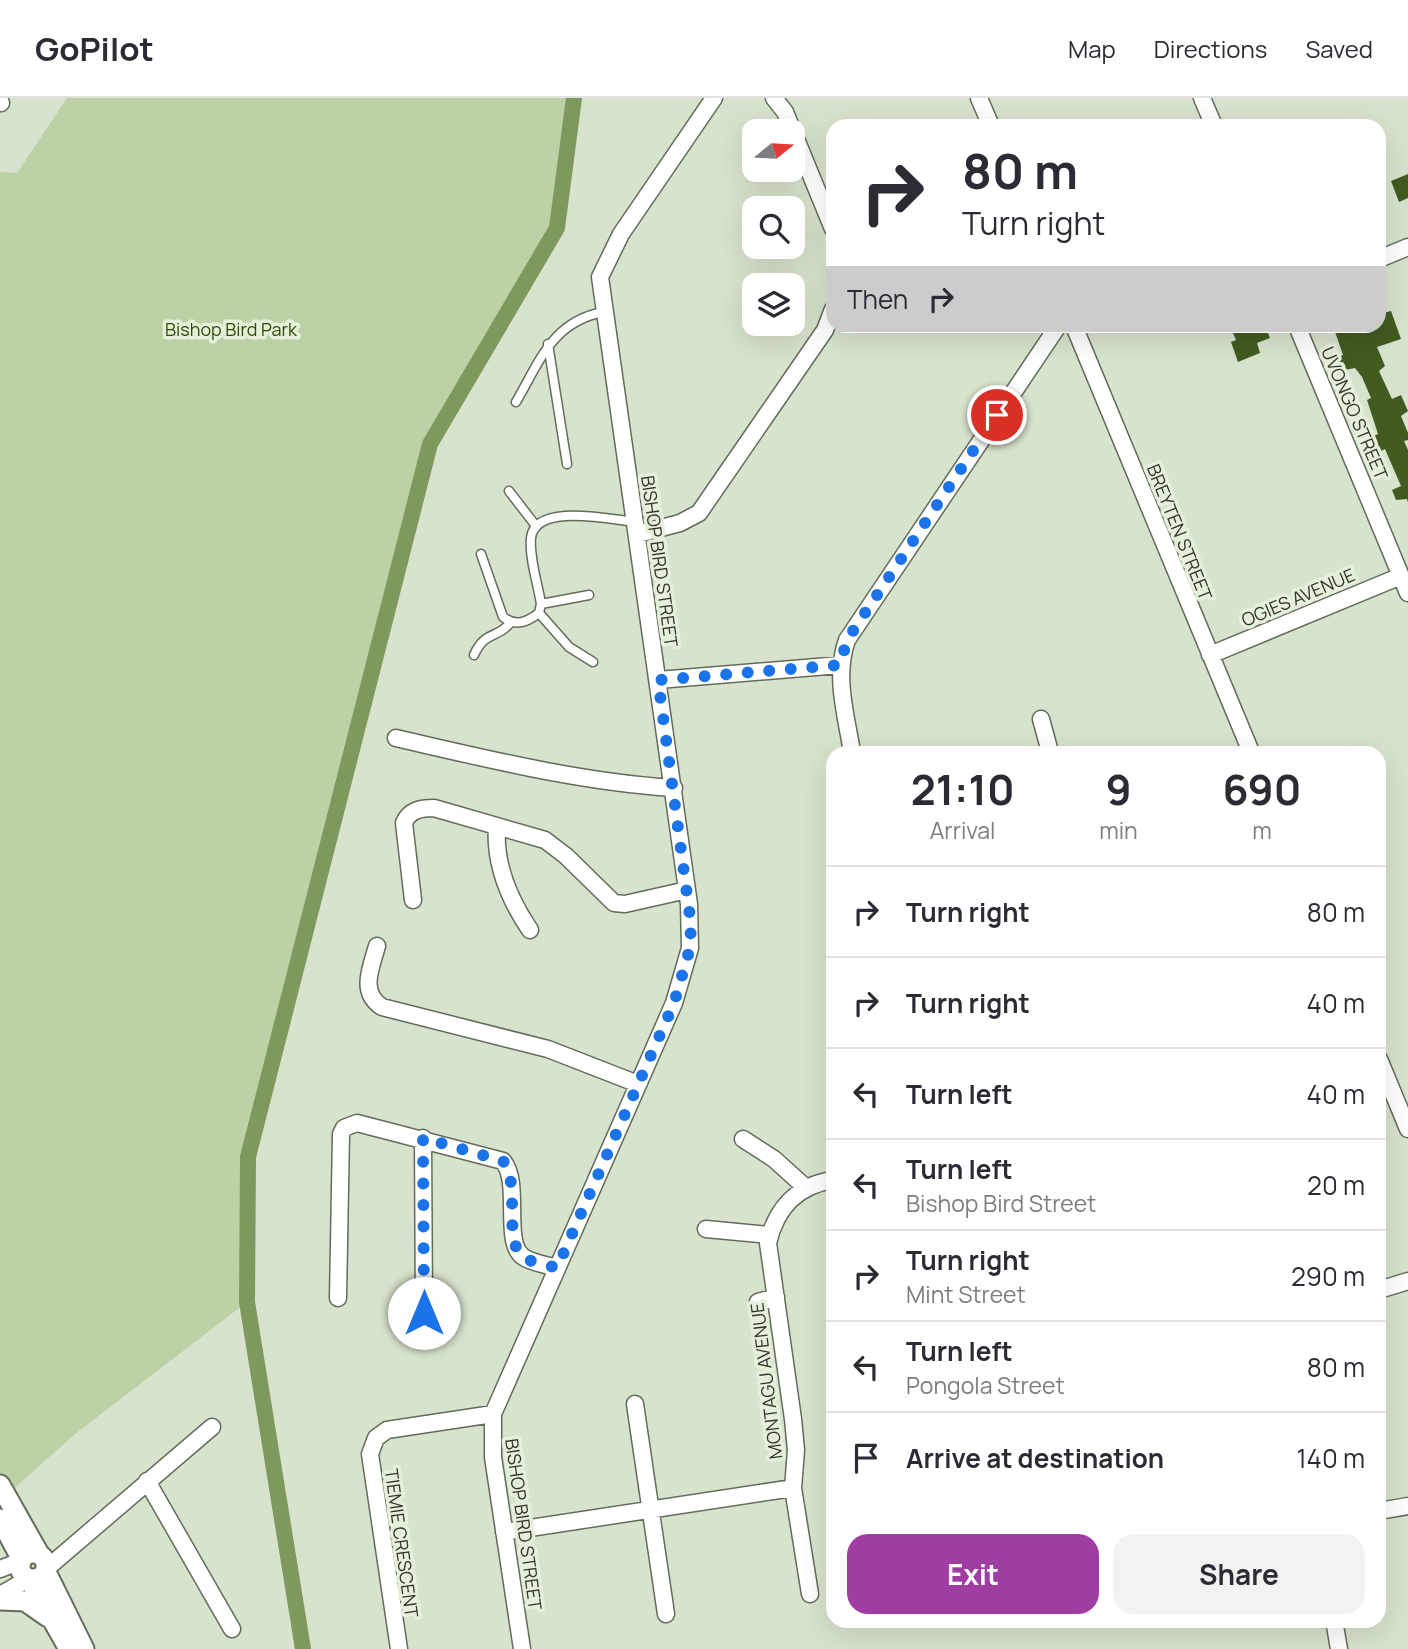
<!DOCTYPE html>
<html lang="en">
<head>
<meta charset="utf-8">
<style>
  :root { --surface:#fff; --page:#f2f2f3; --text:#2b2b33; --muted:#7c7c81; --line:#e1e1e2; --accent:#9f3da3 }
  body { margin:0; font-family:Manrope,sans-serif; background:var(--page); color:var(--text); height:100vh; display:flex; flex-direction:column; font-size:26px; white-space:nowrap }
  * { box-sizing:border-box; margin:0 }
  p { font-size:23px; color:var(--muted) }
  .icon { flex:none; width:38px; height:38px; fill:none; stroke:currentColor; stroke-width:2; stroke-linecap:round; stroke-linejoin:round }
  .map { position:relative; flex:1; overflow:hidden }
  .panel { position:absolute; left:826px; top:648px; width:560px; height:882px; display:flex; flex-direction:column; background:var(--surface); border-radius:21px; box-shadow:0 7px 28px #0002 }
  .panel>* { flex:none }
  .hud { position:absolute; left:826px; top:21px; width:560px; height:214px; border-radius:21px; box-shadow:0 7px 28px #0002; background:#fff; color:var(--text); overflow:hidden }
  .needle { width:46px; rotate:72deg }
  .tools { position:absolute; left:742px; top:21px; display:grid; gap:14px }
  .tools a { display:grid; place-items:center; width:63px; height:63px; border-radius:14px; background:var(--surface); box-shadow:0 7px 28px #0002; font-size:35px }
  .pin { position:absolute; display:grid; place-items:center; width:60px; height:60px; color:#fff; margin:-30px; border:4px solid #fff; border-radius:50%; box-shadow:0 2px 7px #0007 }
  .me { position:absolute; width:77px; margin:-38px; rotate:0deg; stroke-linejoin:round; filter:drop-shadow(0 0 5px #0008) }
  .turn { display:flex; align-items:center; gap:24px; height:147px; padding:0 21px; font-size:32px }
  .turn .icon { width:91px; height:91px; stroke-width:2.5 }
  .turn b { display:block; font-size:49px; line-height:60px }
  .then { display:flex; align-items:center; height:66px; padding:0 21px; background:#0003; gap:14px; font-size:26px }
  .eta { display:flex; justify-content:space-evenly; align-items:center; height:119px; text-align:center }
  .eta b { font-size:42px; font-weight:700; line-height:49px }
  .action { display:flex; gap:14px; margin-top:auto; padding:14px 21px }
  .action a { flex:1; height:80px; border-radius:21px; background:var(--accent); color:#fff; font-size:28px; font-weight:700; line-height:80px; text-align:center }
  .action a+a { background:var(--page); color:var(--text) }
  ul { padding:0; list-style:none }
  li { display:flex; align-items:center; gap:21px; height:91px; padding:0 21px; border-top:2px solid var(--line) }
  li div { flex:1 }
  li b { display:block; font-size:26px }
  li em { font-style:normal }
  header { display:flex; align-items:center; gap:42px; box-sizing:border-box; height:98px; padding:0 35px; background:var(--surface); border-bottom:2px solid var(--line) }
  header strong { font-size:33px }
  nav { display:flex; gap:38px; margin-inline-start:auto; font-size:24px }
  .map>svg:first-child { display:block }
  .green { fill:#bcd2a6 }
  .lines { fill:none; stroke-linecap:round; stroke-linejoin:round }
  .canal { stroke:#7d995d; stroke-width:16 }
  .building { fill:#425b21 }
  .service-casing { stroke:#636c5a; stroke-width:11 }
  .minor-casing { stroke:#636c5a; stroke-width:19 }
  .tertiary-casing { stroke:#636c5a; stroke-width:23 }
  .service { stroke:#fff; stroke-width:8 }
  .minor { stroke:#fff; stroke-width:16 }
  .tertiary { stroke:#fff; stroke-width:19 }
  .route { stroke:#1a73e8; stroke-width:12; stroke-dasharray:0 21.6 }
  .labels { text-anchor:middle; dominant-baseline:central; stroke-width:7; stroke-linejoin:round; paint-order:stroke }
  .park-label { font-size:18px; fill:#304903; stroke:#e5f0da }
  .street-label { font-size:18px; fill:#30342c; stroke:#e5f0da }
</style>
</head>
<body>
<header>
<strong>GoPilot</strong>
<nav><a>Map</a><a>Directions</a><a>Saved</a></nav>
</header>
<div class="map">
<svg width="1408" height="1551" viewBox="0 0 1408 1551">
  <rect width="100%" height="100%" fill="#d8e3cd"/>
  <!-- green -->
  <path class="green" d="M67,0H574L557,130L430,346L248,1059L247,1204L75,1336L10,1394L0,1378V74L17,75Z"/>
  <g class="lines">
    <!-- canal -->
    <path class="canal" d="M303,1551L247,1204L248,1059L430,346L557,130L574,0"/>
  </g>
  <!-- building -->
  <path class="building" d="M1408,76V100L1399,104L1391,83Z
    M1391,213L1401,241L1377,249L1385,268L1379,273L1392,301L1401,297L1408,313L1401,318L1408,335V342L1404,343L1408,352V405L1407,401L1396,402L1392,392L1401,388L1385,351L1370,358L1364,342L1378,336L1367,302L1371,300L1362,279L1355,270L1335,274L1330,263L1343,257L1333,228H1379V216Z
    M1230,228H1265L1270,240L1257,245L1260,255L1238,264L1231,244L1236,242Z"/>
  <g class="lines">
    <defs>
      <path id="service" d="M548,246L567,366
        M516,304C540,263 552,224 603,214
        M509,393L536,428
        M481,456L503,519C516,529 527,524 539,515L541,506C538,486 529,460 531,440C535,404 612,422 636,424
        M541,506L589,497
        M539,515L569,549L593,564
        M474,557C485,532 498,541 510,525"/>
      <path id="minor" d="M774,0L785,14L833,131
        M979,0L991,28
        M1202,0L1214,28
        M0,3L1,5
        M1379,161L1408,149
        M1074,228L1251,654
        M1297,228L1408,495
        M638,436L680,425L699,415L825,232L833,211
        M1210,557L1401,478
        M658,582L840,567
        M1041,621L1050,654
        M396,640C487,661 580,684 674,690
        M852,654C846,617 834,578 847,542L1058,228
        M497,728C494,766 509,801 530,832
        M413,802L404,725C409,712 421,710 434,710L545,742L566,758L614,805L625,806L687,792
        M377,848C371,870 359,894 382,909L548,951L638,986
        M1379,961L1408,1031
        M423,1040L424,1215
        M743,1041L774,1061L805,1089
        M706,1131L770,1137
        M1379,1192L1408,1183
        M338,1200L341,1036L344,1030L357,1025L503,1063C522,1086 501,1147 525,1160C534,1165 547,1167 557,1170
        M758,1204L776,1199
        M635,1306L666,1516
        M147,1383L232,1531
        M1379,1413L1408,1408
        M504,1434L793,1390
        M0,1471L21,1463
        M46,1471L212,1329
        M810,1496L793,1390L796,1352L793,1321L768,1145C776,1110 798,1087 833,1082
        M0,1497L28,1481
        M1334,1522L1339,1551
        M399,1551L370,1356L376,1340L387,1332L493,1316
        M522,1551L493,1359V1316L674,905L690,850L689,806L600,179L621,136L714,0"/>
      <path id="tertiary" d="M0,1387L39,1456
        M0,1421L22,1462
        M20 1468a13 13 0 1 1 26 0a13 13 0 1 1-26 0Z
        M46,1474L84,1551
        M30,1482L69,1551
        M0,1502L25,1503L48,1519"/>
    </defs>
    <!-- service casing -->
    <use href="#service" class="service-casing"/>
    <!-- minor casing -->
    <use href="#minor" class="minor-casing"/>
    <!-- tertiary casing -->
    <use href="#tertiary" class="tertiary-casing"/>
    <!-- service -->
    <use href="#service" class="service"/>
    <!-- minor -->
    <use href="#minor" class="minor"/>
    <!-- tertiary -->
    <use href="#tertiary" class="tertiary"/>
  </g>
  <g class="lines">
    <!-- route -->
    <path class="route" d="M424,1215L423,1040L503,1063C522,1086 501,1147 525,1160C534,1165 547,1167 557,1170L674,905L690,850L691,826L658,582L840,567L847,542L997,317"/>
  </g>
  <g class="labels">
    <!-- park labels -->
    <g class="park-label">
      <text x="231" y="231">Bishop Bird Park</text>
    </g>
    <!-- street labels -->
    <g class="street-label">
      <text transform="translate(1355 315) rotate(67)">UVONGO STREET</text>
      <text transform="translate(1180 434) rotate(68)">BREYTEN STREET</text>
      <text transform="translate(660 463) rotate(82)">BISHOP BIRD STREET</text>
      <text transform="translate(1298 499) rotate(-23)">OGIES AVENUE</text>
      <text transform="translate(766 1283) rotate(-97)">MONTAGU AVENUE</text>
      <text transform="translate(524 1426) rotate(82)">BISHOP BIRD STREET</text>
      <text transform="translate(402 1445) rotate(82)">TIEMIE CRESCENT</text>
    </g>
  </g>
</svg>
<div class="tools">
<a><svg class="needle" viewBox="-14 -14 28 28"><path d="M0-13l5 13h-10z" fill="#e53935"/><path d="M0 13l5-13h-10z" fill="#7c7c81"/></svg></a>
<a><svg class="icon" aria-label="search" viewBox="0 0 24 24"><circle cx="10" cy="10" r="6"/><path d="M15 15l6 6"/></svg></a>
<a><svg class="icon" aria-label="layers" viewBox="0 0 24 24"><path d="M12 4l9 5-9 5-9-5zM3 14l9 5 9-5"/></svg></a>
</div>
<div class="pin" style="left:997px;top:317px;background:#d93025"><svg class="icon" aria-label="arrive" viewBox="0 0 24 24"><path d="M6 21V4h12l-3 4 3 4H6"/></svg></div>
<svg class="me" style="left:424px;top:1215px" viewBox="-20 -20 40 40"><circle r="19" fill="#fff"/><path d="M0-13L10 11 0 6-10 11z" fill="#1a73e8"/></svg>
<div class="hud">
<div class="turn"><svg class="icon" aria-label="right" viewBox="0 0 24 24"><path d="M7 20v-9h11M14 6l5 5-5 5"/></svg><div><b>80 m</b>Turn right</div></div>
<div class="then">Then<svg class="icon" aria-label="right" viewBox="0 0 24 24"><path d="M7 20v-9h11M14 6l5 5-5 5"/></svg></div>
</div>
<section class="panel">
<div class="eta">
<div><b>21:10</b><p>Arrival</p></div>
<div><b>9</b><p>min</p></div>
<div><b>690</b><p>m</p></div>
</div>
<ul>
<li><svg class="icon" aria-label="right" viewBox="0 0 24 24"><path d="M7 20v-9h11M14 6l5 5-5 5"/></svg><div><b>Turn right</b></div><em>80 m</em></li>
<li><svg class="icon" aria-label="right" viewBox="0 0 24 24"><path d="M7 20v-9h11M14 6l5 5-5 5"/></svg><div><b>Turn right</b></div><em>40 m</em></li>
<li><svg class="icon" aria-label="left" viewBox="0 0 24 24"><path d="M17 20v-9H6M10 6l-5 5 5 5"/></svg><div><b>Turn left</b></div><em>40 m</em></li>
<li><svg class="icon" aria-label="left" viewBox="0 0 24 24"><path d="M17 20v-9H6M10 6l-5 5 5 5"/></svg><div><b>Turn left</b><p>Bishop Bird Street</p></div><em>20 m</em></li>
<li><svg class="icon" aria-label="right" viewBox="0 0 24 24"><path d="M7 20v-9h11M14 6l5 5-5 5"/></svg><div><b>Turn right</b><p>Mint Street</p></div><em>290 m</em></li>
<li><svg class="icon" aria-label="left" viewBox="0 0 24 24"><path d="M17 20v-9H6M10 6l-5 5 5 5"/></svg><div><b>Turn left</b><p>Pongola Street</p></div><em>80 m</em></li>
<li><svg class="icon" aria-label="arrive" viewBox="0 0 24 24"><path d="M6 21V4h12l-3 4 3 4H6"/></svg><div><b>Arrive at destination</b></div><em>140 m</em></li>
</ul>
<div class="action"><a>Exit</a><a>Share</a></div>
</section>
</div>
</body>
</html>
